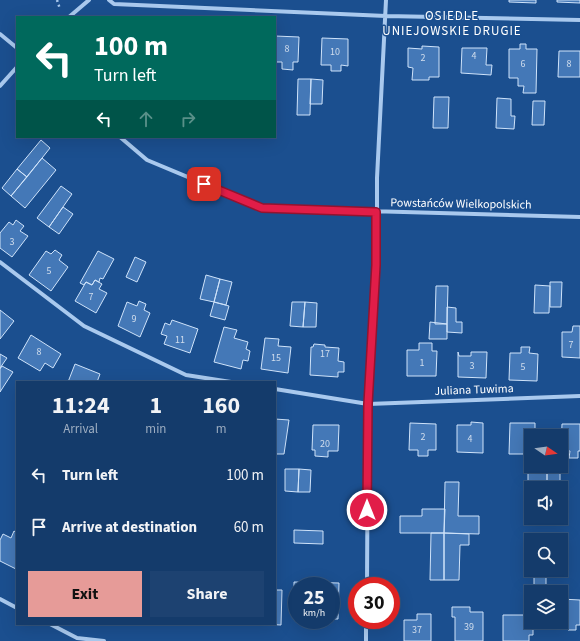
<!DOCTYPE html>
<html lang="en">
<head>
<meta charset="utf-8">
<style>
  :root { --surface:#143b6b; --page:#1d4271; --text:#f1f3f6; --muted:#9dadc1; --line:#33557e; --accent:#e69b98 }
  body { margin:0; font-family:"Source Sans 3",sans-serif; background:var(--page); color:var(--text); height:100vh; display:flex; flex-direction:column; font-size:15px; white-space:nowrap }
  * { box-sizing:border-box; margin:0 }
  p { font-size:13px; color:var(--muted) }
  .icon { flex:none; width:22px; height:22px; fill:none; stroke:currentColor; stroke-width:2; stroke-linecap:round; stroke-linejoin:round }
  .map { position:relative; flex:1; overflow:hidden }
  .panel { position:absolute; left:16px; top:381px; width:260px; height:244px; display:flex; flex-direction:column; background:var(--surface); border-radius:0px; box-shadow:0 4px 16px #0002,0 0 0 1px var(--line) }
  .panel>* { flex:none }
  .guide { position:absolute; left:16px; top:16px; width:260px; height:122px; border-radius:0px; box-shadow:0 4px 16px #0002,0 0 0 1px var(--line); background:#00695c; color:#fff; overflow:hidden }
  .needle { width:26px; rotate:103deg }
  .fabs { position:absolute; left:524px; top:429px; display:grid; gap:8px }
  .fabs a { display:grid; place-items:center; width:44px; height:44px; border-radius:0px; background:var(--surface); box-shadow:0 4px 16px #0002,0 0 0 1px var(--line); font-size:20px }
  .speed { position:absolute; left:288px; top:577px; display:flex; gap:8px; font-size:20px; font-weight:700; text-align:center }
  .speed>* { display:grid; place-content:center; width:52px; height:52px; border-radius:50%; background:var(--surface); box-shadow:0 4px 16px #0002,0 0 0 1px var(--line); line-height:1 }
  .speed small { font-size:10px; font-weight:400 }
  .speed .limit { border:6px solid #d22; background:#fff; color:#111 }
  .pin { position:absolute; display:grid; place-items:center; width:34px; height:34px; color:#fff; margin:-17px; border-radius:8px; box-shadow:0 2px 6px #0006 }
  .me { position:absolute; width:44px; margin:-22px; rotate:0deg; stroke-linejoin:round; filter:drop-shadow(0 0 3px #0008) }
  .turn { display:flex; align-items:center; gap:14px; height:84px; padding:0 12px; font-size:18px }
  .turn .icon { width:52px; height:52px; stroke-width:2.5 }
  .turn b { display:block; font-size:28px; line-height:34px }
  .lanes { display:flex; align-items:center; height:38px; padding:0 12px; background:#0003; justify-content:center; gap:20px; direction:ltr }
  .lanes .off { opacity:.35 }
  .eta { display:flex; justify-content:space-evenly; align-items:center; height:68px; text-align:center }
  .eta b { font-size:24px; font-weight:700; line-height:28px }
  .primary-button { display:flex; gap:8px; margin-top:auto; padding:8px 12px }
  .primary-button a { flex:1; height:46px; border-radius:0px; background:var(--accent); color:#111; font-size:16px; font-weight:700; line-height:46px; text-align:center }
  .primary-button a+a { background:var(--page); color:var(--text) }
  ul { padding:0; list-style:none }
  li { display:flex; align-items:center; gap:12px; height:52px; padding:0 12px }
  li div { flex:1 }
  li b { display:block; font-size:15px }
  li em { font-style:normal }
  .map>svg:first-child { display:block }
  .building { fill:#4478b7; stroke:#cfe3fa }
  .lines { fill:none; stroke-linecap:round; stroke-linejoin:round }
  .path { stroke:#a9c9ee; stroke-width:2.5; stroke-dasharray:2 3; stroke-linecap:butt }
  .street { stroke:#a9c9ee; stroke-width:4 }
  .route-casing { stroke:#92132f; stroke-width:10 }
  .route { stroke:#e11d48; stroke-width:7 }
  .labels { text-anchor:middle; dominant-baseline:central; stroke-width:3; stroke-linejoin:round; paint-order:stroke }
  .number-label { font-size:10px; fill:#d0dded }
  .street-label { font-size:12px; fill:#fff; stroke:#1b4f8f }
  .neighbourhood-label { font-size:13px; letter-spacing:1px; fill:#fff; stroke:#1b4f8f }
</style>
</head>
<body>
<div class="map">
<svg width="580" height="641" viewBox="0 0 580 641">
  <rect width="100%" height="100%" fill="#1b4f8f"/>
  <!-- building -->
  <path class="building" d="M509,0H536V3L509,2Z
    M557,0H580V3L557,2Z
    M275,36L299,37L298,62H293V70L282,69V62H275Z
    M322,38L348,39V66L341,65V71H331V65H321Z
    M520,44H526V49H537L536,93H523L524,86H518V78H509V49H520Z
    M422,46L439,47V77H429V80H412L413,68L408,67V48L422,49Z
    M462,48H487L486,65H492L491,75L461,73Z
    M559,51H580V77H558Z
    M298,79H311L310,115H297Z
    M311,79L323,80L322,104H310Z
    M434,97H449L448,128H433Z
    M497,98L511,99V116H515L514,129L496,128Z
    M533,101H545L544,125H532Z
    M41,140L50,148L27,177L17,169Z
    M42,158L56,170L25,208L11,196Z
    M17,169L27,177L11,196L2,188Z
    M61,186L72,194L49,227L37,218Z
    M63,207L73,214L59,234L49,227Z
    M16,220L24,226L20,231L28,236L12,257L0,248V233L9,222L13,225Z
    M55,250L62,255L59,260L68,267L51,291L29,275L46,251L51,254Z
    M98,251L114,259L103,279L100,278L99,282L95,280L92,285L86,282L84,285L80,283Z
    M135,257L146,262L137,282L126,277Z
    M206,275L220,279L214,302L200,299Z
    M220,279L232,282L226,305L214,302Z
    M95,280L102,284L99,289L107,293L96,313L75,301L86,282L92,285Z
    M550,282H562L561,307H550Z
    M535,285L550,286L549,313H534Z
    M436,286H448L447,324H435Z
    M139,301L146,304L144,310L150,313L140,337L118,326L127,302L137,306Z
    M214,302L229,306L225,320L210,316Z
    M292,302H305L303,327L290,326Z
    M305,302L317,303L316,327H303Z
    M447,307L456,308V322H462V333L447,332Z
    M0,310L14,321L0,339Z
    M172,320L198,329L190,353L164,344L167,336L161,334L165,323L170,325Z
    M430,322L447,324V339H429Z
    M573,326H580V358L562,357V332H572Z
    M224,327L237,330L234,338L248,342L246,349L250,351L248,361L243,360L241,369L214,362Z
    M31,335L61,354L53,368L45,363L40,371L18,358Z
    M265,338L279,339L278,346L291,347L288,373L261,369Z
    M419,343H432V351H437L436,376H407V350H419Z
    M314,344L325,345V347L339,348L338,361L344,362V372H338V377L310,375L311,347H313Z
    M521,347H530L529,353L538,354L537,381L509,380L510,353H521Z
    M458,352L459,356H471V352H487L486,378L458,377Z
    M0,354L7,358L0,368Z
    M75,364L100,374L97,382H68Z
    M2,366L13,372L0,392V369Z
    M275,419L289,420L284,454H275Z
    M471,422L483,423V453L457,452V425H471Z
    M410,423L436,424V450H428V456H418V450H409Z
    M510,423H535V436H531V454H509Z
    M562,424H580V451H578V458H569L570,451L561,450Z
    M313,425H339L338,451H328V457L315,456V450H312Z
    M285,469H299L298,492L285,491Z
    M299,469L311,470L310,492H298Z
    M528,472H547V488H534V484H528Z
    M547,472H560V488H547Z
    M445,482H459L458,516H479V534L444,533Z
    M422,509H445L444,533H400V516H422Z
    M294,530L323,531V544L294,543Z
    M14,531L17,533L16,569L0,561V540L3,534L11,538Z
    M431,533H444V580H430Z
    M444,533L469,534V545H460L459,580H444Z
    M534,570H546V586H534Z
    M294,582L339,583L338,619H331V586H297V603H294Z
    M275,590H282L281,625L262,624H275Z
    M561,599L580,600V625H576V630H568V625H561Z
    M452,607H470V612H483V641H455V617H452Z
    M417,614H431V641H404V620H417Z
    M503,615H529V625H533V635H529V641H503Z"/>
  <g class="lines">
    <!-- path -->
    <path class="path" d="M57,0L60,9"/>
    <!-- street -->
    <path class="street" d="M109,0L114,4L386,16L580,20
      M69,17L89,0
      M0,34L17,48
      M0,86L17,67
      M120,137L147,160L262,208L580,217
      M0,262L84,326L186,375L231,382
      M275,389L368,404L580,396
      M367,586L368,404L377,265V178L386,0
      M0,599L17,608
      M50,624L77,638L104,641
      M366,641V620"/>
  </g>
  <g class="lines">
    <defs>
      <path id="route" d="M204,184L262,208L376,212V265L368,404L367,510"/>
    </defs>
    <!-- route casing -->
    <use href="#route" class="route-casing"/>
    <!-- route -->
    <use href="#route" class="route"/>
  </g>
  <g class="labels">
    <!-- number labels -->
    <g class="number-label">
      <text x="287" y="49">8</text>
      <text x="335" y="52">10</text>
      <text x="474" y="56">4</text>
      <text x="423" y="58">2</text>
      <text x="523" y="64">6</text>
      <text x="569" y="64">8</text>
      <text x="12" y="242">3</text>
      <text x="49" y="271">5</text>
      <text x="91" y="297">7</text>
      <text x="134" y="319">9</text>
      <text x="180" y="340">11</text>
      <text x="571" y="345">7</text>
      <text x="39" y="352">8</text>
      <text x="325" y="354">17</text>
      <text x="276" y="358">15</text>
      <text x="422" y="363">1</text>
      <text x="472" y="366">3</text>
      <text x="523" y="367">5</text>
      <text x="423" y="437">2</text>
      <text x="470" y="439">4</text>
      <text x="325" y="444">20</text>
      <text x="469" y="627">39</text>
      <text x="417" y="630">37</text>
    </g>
    <!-- street labels -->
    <g class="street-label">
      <text transform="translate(461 204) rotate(1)">Powstańców Wielkopolskich</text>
      <text transform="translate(474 390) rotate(-2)">Juliana Tuwima</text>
    </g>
    <!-- neighbourhood labels -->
    <g class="neighbourhood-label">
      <text x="452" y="16">OSIEDLE<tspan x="452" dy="15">UNIEJOWSKIE DRUGIE</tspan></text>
    </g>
  </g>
</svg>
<div class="fabs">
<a><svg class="needle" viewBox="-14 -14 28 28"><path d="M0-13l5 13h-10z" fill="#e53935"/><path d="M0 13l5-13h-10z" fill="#9dadc1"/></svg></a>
<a><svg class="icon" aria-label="sound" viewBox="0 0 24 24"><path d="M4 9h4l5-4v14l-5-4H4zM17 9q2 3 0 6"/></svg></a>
<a><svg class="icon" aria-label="search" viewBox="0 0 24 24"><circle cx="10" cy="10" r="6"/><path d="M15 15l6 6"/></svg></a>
<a><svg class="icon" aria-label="layers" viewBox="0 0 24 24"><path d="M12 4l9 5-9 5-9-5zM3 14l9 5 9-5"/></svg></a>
</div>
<div class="speed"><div>25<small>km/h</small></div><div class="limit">30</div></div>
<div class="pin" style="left:204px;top:184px;background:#d93025"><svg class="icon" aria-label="arrive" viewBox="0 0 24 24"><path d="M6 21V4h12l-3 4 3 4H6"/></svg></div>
<svg class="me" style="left:367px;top:510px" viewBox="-20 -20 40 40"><circle r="17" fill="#e11d48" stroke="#fff" stroke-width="3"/><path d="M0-11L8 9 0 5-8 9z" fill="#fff"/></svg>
<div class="guide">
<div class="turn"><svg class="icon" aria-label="left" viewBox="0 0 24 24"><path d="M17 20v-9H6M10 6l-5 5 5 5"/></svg><div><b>100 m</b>Turn left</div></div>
<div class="lanes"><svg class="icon" aria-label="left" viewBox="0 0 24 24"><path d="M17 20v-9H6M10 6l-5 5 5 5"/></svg><svg class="icon off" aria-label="ahead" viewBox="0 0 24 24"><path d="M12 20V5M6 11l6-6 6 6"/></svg><svg class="icon off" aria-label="right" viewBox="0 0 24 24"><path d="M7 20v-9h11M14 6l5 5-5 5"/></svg></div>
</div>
<section class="panel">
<div class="eta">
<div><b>11:24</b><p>Arrival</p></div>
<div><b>1</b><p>min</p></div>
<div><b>160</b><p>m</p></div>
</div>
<ul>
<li><svg class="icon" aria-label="left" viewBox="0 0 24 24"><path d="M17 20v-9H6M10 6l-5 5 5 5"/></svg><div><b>Turn left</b></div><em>100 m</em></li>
<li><svg class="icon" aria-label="arrive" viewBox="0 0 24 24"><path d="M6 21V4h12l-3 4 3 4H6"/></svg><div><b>Arrive at destination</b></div><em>60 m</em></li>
</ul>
<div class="primary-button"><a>Exit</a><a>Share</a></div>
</section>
</div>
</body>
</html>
